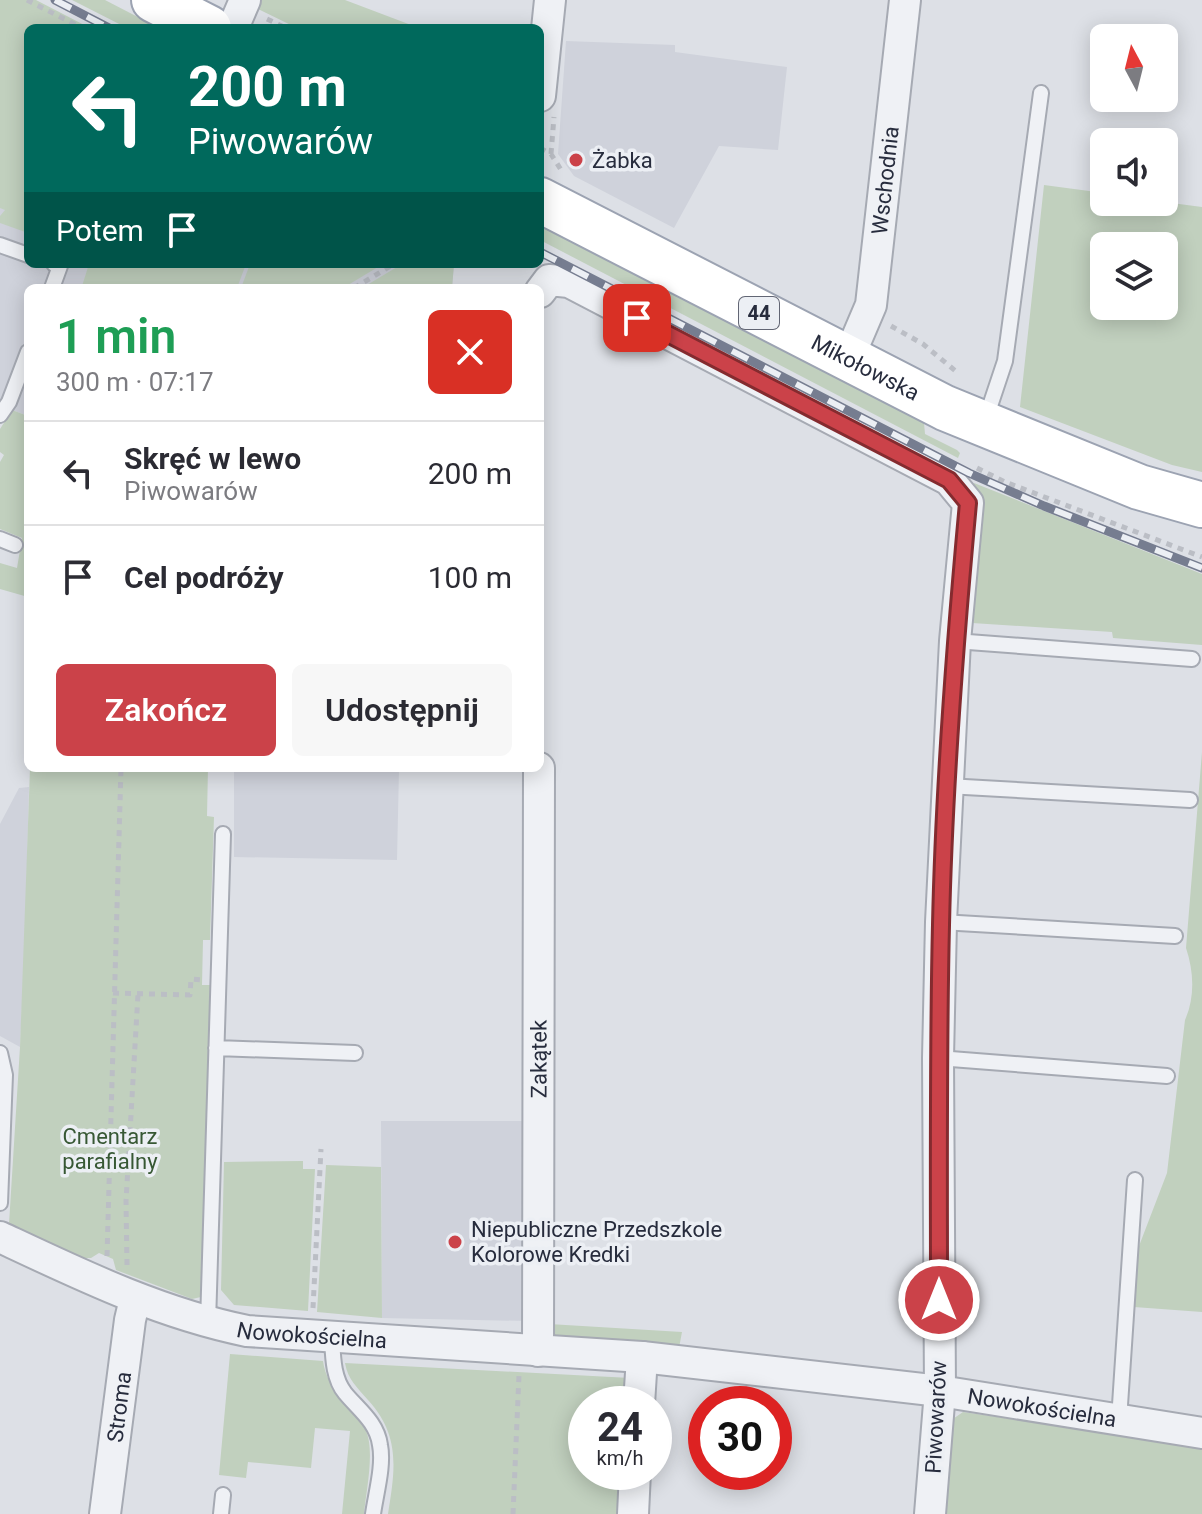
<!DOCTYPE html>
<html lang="pl">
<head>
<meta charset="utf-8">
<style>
  :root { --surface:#fff; --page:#f7f7f7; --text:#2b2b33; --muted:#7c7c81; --line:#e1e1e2; --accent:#cb4249 }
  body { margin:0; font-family:Roboto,sans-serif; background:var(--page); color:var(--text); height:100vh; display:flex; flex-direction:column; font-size:30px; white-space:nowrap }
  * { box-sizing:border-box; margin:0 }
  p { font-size:26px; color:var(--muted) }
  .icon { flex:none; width:44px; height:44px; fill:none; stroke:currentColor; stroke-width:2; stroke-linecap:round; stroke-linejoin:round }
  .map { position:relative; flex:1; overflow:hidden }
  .side { position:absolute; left:24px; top:284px; width:520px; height:488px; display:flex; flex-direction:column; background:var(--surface); border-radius:12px; box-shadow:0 4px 20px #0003 }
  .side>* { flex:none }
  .hud { position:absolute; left:24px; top:24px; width:520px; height:244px; border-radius:12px; box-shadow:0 4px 20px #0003; background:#00695c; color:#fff; overflow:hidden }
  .needle { width:52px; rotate:353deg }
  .buttons { position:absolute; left:1090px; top:24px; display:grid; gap:16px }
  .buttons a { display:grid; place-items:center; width:88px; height:88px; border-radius:12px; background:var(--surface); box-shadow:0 4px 20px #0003; font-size:40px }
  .speed { position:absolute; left:568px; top:1386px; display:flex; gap:16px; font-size:40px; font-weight:700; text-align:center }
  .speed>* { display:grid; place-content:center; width:104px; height:104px; border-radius:50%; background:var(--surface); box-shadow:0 4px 20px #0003; line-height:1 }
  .speed small { font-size:20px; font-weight:400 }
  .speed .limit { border:12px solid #d22; background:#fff; color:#111 }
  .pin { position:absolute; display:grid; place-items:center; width:68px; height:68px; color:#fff; margin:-34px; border-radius:16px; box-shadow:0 4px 12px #0006 }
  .me { position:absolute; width:88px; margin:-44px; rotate:0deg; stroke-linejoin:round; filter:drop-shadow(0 0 6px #0008) }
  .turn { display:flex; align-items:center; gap:28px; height:168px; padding:0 32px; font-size:36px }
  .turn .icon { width:104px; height:104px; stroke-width:2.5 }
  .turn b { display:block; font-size:56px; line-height:68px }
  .then { display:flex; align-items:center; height:76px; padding:0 32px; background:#0003; gap:16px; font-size:30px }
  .round { display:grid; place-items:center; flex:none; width:84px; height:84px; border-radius:12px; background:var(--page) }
  .headline { display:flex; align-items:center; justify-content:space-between; height:136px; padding:0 32px }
  h1 { font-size:48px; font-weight:600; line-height:60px; color:#1e9e55 }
  .cta { display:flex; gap:16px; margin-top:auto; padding:16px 32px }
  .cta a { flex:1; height:92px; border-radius:12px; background:var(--accent); color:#fff; font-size:32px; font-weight:600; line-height:92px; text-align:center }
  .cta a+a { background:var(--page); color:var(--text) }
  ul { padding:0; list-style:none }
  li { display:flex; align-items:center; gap:24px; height:104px; padding:0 32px; border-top:2px solid var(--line) }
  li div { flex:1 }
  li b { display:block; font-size:30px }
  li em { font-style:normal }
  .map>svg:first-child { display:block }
  .built { fill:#cfd2db }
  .green { fill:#c1d0be; fill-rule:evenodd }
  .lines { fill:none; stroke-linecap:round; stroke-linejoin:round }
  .service-casing { stroke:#a6aab3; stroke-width:18 }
  .minor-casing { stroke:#a6aab3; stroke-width:34 }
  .primary-casing { stroke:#9ca3b2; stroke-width:48 }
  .path { stroke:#bbbec5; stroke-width:5; stroke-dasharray:6 6; stroke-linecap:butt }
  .service { stroke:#eff1f5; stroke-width:14 }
  .minor { stroke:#eff1f5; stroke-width:30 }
  .primary { stroke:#fff; stroke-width:44 }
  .rail-casing { stroke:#767d90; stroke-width:9 }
  .rail { stroke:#eceff4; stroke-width:6; stroke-dasharray:18; stroke-linecap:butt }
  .route-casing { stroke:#842b2f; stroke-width:20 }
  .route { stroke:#cb4249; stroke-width:14 }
  .poi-dot { fill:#cb4249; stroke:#eceff4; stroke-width:3 }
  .labels { text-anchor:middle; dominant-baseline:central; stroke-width:7; stroke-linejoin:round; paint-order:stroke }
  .shield { fill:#eceff4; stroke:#626674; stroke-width:2 }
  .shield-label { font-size:20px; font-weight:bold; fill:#272c3d }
  .poi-label { font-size:22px; fill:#272c3d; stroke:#eceff4; text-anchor:start }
  .street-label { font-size:22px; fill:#272c3d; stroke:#eceff4 }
  .park-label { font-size:22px; fill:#375834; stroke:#eceff4 }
</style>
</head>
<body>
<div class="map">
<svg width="1202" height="1514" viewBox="0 0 1202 1514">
  <rect width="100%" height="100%" fill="#dde0e6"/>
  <!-- built -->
  <path class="built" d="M0,7L28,28V264H454L452,288H28V416L12,410L0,414Z
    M566,41L675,45V52L787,67L778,150L719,146L674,228L574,176L558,154Z
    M234,768L399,769L397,860L234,857Z
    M29,787L25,941L20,1047L0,1036V824L19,788Z
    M381,1121H529L528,1321L382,1318Z"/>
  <!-- green -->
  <path class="green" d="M0,0H36L90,28H28V233L0,223V216L5,210L0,208Z
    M72,0H105L159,28H127Z
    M258,0H345L419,28H297L258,9Z
    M1044,185L1104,193V202H1164L1202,207V472L1172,465L1020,407ZM1104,246H1164V306H1104Z
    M540,226L924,423L925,434L957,450L960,453L958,458L540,240Z
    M89,264H246L237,288H88L82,286Z
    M250,264H383L343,288H241Z
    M402,264H454L452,288H362Z
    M12,410L28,416V597L0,589V563L17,568L22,538L0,529V462L4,455L0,452V429Z
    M974,483L1202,574V645L1113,638L1112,632L972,623L976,500Z
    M1202,752V1312L1134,1307L1139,1246L1167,1173L1185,1020C1195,997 1194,972 1186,948Z
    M30,768H208L207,816L214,817L210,940H203L202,985H210L204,1290L201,1297L192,1299L116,1270L113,1259L99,1253L91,1258H83L9,1224L20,1047Z
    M303,1161V1169H315L308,1311L234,1305L221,1290L224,1162Z
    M326,1165L381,1167L382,1318L317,1312Z
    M549,1324L682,1332L679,1348L558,1342Z
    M230,1354L323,1361C327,1392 354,1405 366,1431C375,1451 366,1492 364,1514H342L350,1431L315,1428L311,1468L248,1462L246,1478L219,1475Z
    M345,1363L630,1378L629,1404H586V1472H626L623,1514H388C395,1470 401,1436 368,1400C357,1387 348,1380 345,1363Z
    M963,1412L1202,1447V1514H943L950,1421Z"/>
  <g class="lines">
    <defs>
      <path id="service" d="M0,245L28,255
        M52,288L60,266L54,264
        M0,415L9,402L28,352
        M985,421L1005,361L1041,93
        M0,539L15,545
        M955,641L1192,659
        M947,786L1190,800
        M941,922L1175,936
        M216,1048L355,1053
        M0,1053L5,1075L0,1203
        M938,1058L1167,1076
        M208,1323L223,834
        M332,1338C333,1357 333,1378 345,1393C358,1409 377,1422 380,1445C384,1465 376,1493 373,1514
        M1119,1420L1135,1180
        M221,1514L223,1495"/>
      <g id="minor">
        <path d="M233,28L245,0"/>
        <path d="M540,96L550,0"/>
        <path d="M540,292L549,280L569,282L949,480L968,503L955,641L941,922L938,1058L940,1391L930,1514"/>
        <path id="s1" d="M848,359L871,305L905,0"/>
        <path id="s2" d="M0,1237C81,1275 159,1313 247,1331L642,1357L940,1391L1202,1433"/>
        <path id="s3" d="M538,1351L539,768"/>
        <path d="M639,1404L642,1357"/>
        <path id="s4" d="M105,1514L130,1320L135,1299"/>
        <path d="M633,1514L635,1472"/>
      </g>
      <g id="primary">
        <path d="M154,0L209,28"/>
        <path id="s5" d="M540,200L945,408L1139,487L1202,505"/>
      </g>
    </defs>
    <!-- service casing -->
    <use href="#service" class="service-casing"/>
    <!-- minor casing -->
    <use href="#minor" class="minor-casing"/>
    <!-- primary casing -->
    <use href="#primary" class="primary-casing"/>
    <!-- path -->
    <path class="path" d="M27,0L82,28
      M267,19L286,28
      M540,148L551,154L563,173
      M551,154L554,117
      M354,288L394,264
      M891,326L923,344L958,373
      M977,468L1005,482L1202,557
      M113,993L190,995L191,979L202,980
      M107,1256L121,768
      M127,1265L126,1201L138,994
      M313,1308L321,1149
      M513,1514L519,1375"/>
    <!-- service -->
    <use href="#service" class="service"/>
    <!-- minor -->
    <use href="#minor" class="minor"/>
    <!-- primary -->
    <use href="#primary" class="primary"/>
    <defs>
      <path id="rail" d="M55,0L109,28
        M540,252L969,473L1044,506L1202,568"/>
    </defs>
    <!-- rail casing -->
    <use href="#rail" class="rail-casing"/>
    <!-- rail -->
    <use href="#rail" class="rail"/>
  </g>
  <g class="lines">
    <defs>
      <path id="route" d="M637,318L949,480L968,503C955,643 944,784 941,925C938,1050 939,1175 939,1300"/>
    </defs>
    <!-- route casing -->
    <use href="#route" class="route-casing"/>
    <!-- route -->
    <use href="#route" class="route"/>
  </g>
  <!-- markers -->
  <g class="poi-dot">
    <circle cx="576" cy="160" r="8"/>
    <circle cx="455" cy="1242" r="8"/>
  </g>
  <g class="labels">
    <!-- shield labels -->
    <rect class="shield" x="739" y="297" width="40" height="32" rx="6"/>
    <g class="shield-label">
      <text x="759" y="313">44</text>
    </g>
    <!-- poi labels -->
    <g class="poi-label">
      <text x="592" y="160">Żabka</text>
      <text x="471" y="1229">Niepubliczne Przedszkole<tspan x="471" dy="25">Kolorowe Kredki</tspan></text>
    </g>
    <!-- street labels -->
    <g class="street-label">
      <text stroke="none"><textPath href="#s1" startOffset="184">Wschodnia</textPath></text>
      <text stroke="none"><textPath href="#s5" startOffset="366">Mikołowska</textPath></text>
      <text stroke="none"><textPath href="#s3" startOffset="292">Zakątek</textPath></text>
      <text stroke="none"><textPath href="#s2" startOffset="330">Nowokościelna</textPath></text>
      <text stroke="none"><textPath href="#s4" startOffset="108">Stroma</textPath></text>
      <text stroke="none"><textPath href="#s2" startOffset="1064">Nowokościelna</textPath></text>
      <text transform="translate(936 1417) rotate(-87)">Piwowarów</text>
    </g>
    <!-- park labels -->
    <g class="park-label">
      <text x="110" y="1136">Cmentarz<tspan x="110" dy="25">parafialny</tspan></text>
    </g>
  </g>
</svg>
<div class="buttons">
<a><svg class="needle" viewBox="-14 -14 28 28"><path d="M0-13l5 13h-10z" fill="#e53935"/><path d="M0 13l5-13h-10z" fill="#7c7c81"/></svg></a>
<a><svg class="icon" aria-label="sound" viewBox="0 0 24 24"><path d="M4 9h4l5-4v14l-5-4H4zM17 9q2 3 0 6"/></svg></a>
<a><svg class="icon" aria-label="layers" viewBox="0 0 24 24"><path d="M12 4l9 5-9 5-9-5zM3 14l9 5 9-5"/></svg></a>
</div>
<div class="speed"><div>24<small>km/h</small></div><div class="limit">30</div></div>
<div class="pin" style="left:637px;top:318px;background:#d93025"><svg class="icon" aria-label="arrive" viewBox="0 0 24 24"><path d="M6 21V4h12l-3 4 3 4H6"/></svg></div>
<svg class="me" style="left:939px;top:1300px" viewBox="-20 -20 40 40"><circle r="17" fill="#cb4249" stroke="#fff" stroke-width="3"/><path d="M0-11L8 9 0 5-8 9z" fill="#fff"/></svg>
<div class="hud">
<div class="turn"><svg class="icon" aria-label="left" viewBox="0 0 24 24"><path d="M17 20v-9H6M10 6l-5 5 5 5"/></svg><div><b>200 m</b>Piwowarów</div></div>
<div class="then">Potem<svg class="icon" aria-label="arrive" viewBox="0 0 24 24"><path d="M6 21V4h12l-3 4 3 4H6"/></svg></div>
</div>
<section class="side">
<div class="headline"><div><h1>1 min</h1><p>300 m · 07:17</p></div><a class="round" style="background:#d93025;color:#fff"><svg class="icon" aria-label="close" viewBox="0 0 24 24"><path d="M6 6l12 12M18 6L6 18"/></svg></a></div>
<ul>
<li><svg class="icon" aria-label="left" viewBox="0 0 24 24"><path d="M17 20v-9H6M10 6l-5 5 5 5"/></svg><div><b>Skręć w lewo</b><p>Piwowarów</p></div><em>200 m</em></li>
<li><svg class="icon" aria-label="arrive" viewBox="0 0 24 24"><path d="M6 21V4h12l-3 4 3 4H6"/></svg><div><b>Cel podróży</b></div><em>100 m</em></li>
</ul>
<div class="cta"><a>Zakończ</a><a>Udostępnij</a></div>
</section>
</div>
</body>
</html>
